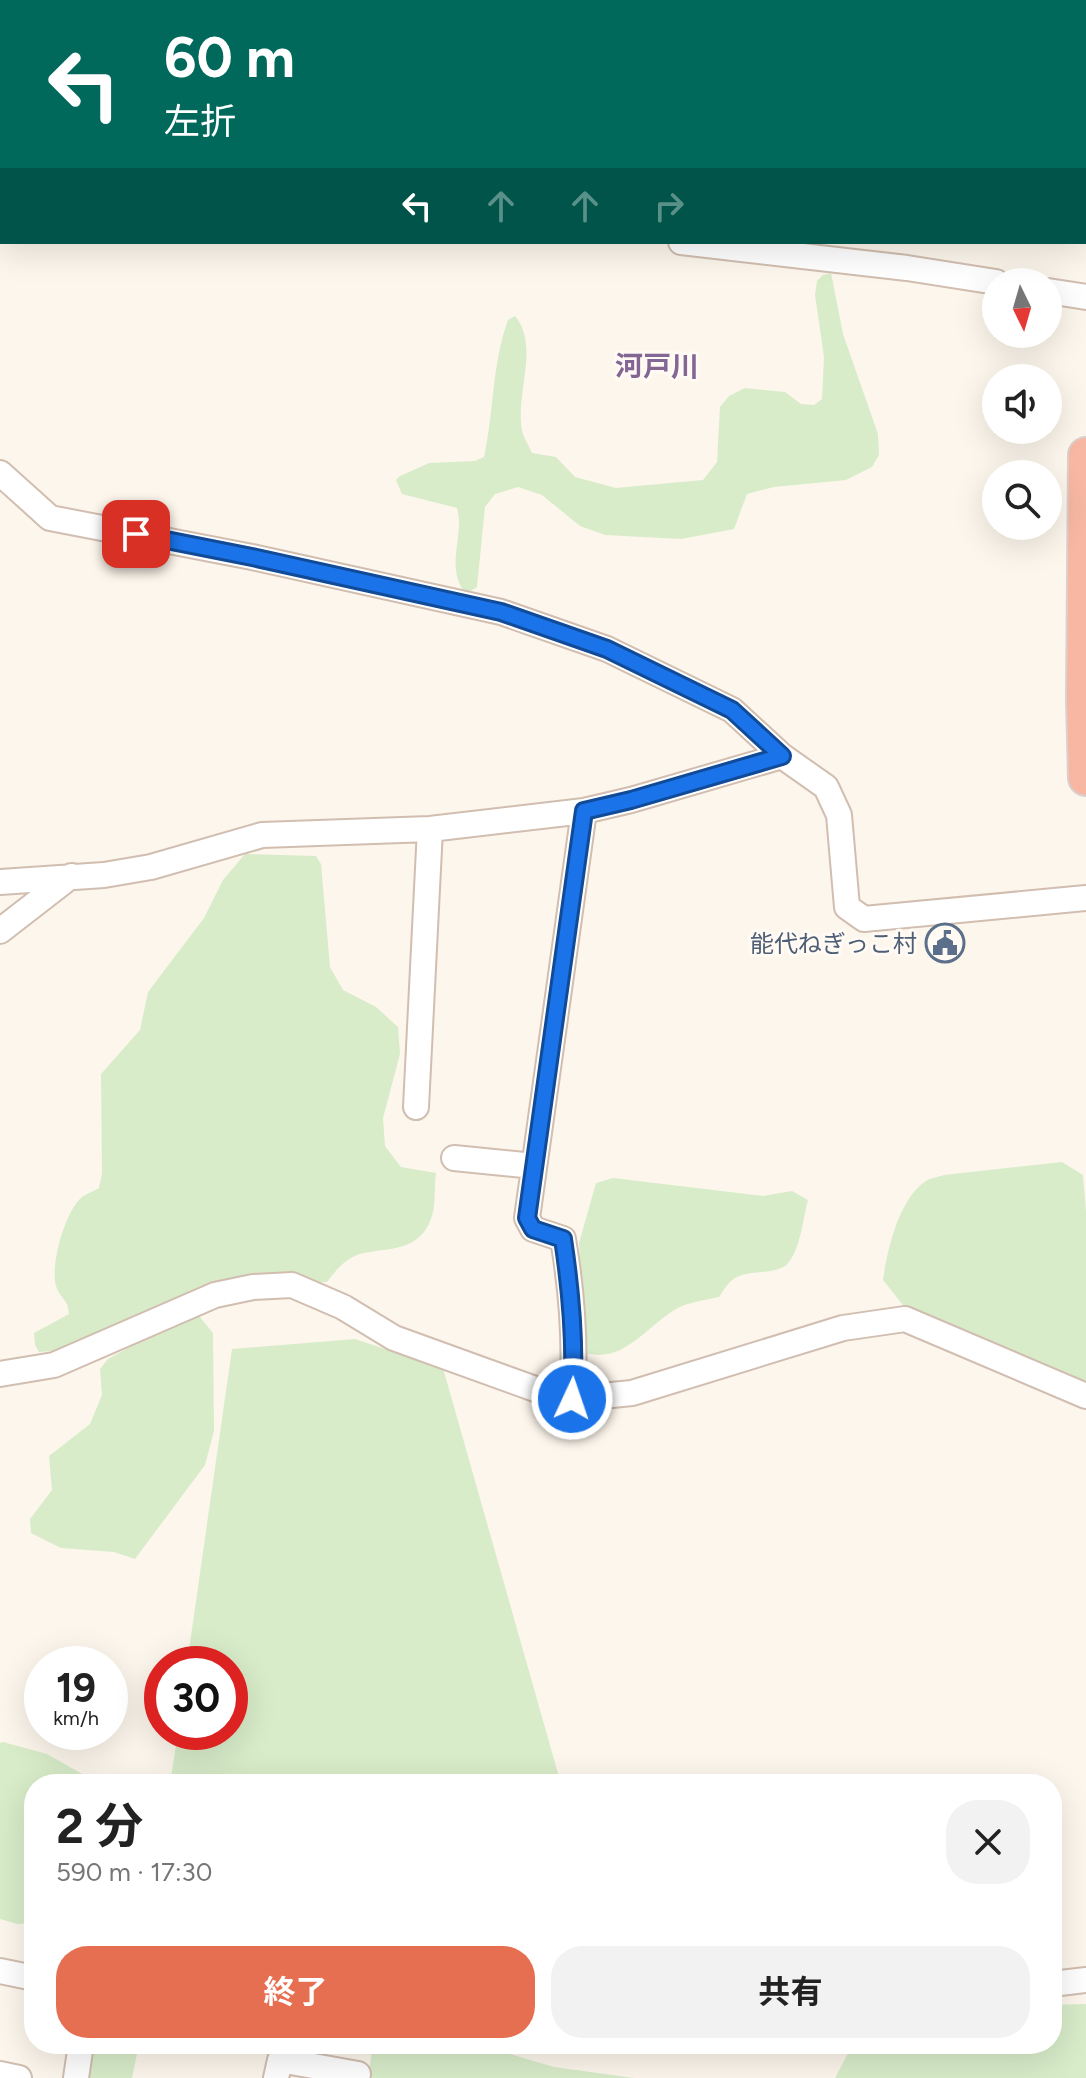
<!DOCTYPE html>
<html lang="ja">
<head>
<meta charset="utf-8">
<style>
  :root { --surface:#fff; --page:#f2f2f2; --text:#222; --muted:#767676; --accent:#e76f51 }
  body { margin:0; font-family:Figtree,"Noto Sans JP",sans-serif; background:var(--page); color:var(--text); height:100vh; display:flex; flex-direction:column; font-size:30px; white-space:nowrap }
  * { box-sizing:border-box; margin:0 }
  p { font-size:26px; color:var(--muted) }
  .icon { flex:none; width:44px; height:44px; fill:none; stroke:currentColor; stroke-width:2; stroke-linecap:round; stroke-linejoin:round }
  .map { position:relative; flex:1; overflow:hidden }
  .panel { position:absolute; left:24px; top:1774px; width:1038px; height:280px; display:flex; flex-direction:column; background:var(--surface); border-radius:32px; box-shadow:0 8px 32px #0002 }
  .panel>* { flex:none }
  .hud { position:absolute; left:0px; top:0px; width:1086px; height:244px; box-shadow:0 8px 32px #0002; background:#00695c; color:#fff; overflow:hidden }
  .needle { width:52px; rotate:175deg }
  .fabs { position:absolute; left:982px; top:268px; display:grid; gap:16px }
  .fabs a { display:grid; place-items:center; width:80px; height:80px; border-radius:50%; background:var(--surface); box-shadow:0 8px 32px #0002; font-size:40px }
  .speed { position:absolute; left:24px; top:1646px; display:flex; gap:16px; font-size:40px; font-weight:700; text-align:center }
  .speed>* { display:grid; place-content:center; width:104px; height:104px; border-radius:50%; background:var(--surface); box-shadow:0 8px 32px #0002; line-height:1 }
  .speed small { font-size:20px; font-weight:400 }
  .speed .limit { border:12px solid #d22; background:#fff; color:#111 }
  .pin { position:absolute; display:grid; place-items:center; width:68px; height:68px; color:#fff; margin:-34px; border-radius:16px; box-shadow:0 4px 12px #0006 }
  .me { position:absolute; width:88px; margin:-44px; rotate:3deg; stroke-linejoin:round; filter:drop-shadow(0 0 6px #0008) }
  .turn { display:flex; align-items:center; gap:28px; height:168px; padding:0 32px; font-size:36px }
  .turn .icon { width:104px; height:104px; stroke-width:2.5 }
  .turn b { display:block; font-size:56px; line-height:68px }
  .lanes { display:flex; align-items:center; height:76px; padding:0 32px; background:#0003; justify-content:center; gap:40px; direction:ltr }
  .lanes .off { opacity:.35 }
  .round { display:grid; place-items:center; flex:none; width:84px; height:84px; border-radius:32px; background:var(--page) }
  .summary { display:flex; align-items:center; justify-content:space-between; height:136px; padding:0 32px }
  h1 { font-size:48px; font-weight:700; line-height:60px }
  .action { display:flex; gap:16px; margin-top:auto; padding:16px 32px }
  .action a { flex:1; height:92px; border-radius:32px; background:var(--accent); color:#fff; font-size:32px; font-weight:700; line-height:92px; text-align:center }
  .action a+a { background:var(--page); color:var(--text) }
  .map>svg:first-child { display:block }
  .green { fill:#d8ecc9 }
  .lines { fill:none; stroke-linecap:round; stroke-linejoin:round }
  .minor-casing { stroke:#d1beb0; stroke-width:28 }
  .highway-casing { stroke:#dad1cd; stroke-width:38 }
  .minor { stroke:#fff; stroke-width:24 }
  .highway { stroke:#f7b7a3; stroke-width:34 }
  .route-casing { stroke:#114b97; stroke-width:20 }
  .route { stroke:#1a73e8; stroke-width:14 }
  .labels { text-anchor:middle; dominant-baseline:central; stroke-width:6; stroke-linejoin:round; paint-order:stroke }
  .service-label { font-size:24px; fill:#4e5e75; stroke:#fffaf3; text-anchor:end }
  .quarter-label { font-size:28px; font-weight:bold; fill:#846695; stroke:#fffaf3 }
</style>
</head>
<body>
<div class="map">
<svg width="1086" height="2078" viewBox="0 0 1086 2078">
  <rect width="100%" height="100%" fill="#fdf6ec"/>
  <!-- green -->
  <path class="green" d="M831,273L843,334L878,434L879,455L872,467L846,480L774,487L747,494L734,529L681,539L605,535L580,526L542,495L518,487L495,494L485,507L477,587L466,594C444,568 465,537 457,508L402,494L396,480L400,476L429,463L475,461L484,457C494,412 492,363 508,320L515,316C540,346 515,394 522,430C523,437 529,446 532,453L556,457L575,477L616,488L703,480L717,462L720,407L729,396L745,388L785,392L801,404L814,405L822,399L824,357L815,295L817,281L823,275Z
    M245,854L316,856L321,864L330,967L343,990L376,1007L398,1027L400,1054L383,1118L385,1146L401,1167L436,1173C434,1186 436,1204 432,1216C420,1253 389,1247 360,1254C346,1258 335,1271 327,1282L307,1283L104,1335L53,1351L39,1352L35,1345L34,1333L69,1314C68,1298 60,1299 56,1286C50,1265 65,1211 82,1197C86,1194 94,1191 99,1188L102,1173L101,1074L140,1030L148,992L204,918L223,880Z
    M1062,1162L1083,1175L1086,1211V1387L906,1309L883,1280C887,1251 899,1198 926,1181C930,1178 939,1177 944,1175Z
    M613,1178L763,1196L792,1191L808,1200C803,1218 801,1246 789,1262C779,1276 750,1269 735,1278C728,1282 723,1291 719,1297C706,1300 688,1302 676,1309C647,1326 623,1364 586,1353L579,1243L596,1183Z
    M200,1317L213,1333L214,1431L205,1465L135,1559L114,1552L61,1548L31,1533L30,1519L52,1490L49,1456L90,1424L102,1395L100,1369L108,1359L180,1319Z
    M355,1339L443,1368L561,1784H170L178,1732H230V1664H187L232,1349Z
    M3,1742L47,1754L100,1784H34V1923L17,1924L0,1919V1743Z
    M1086,2004V2078H835L853,2044H1052V2005Z
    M92,2044H139L132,2078H85Z
    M373,2044H476L554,2067L634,2078H368Z"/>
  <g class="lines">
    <defs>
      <path id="minor" d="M0,89L2,90
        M681,242L907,268L996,282
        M1048,291L1086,297
        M0,473L50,518L252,557L501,612L607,649L732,710L782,756L826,787L839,815L847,907L864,919L1086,898
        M0,882L104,875L151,867L262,835L430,829L584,811L631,800L782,756
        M0,931L71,876
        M416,1107L430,829
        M454,1158L534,1166
        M0,1374L54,1365L215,1295L253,1287L292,1285L343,1307L394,1338L560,1398L572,1399L632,1393L843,1328L905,1319L1086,1396
        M572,1399C576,1345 572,1292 563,1239L533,1229L527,1218L584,811
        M0,1971L34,1978
        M1052,1984L1086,1980
        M0,2074L19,2078
        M76,2078L81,2044
        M276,2078L280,2060L358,2074"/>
      <path id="highway" d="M1086,455L1084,699L1086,778"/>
    </defs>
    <!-- minor casing -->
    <use href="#minor" class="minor-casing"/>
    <!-- highway casing -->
    <use href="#highway" class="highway-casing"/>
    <!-- minor -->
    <use href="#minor" class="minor"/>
    <!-- highway -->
    <use href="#highway" class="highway"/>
  </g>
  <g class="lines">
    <defs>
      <path id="route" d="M136,534L252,557L501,612L607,649L732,710L782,756L631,800L584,811L527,1218L533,1229L563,1239C571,1292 576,1345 572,1399"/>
    </defs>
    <!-- route casing -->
    <use href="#route" class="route-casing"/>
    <!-- route -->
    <use href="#route" class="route"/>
  </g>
  <!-- icons -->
  <defs>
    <symbol id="civic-ring" viewBox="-11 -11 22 22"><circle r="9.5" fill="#fffaf3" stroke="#5c6f8a" stroke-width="1.5"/><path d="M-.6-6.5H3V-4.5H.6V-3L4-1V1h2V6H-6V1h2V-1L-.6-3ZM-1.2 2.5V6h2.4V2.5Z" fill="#5c6f8a"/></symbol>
  </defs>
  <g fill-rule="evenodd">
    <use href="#civic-ring" x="923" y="921" width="44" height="44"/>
  </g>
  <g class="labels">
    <!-- service labels -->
    <g class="service-label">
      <text x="917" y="943">能代ねぎっこ村</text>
    </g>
    <!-- quarter labels -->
    <g class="quarter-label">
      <text x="657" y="366">河戸川</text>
    </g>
  </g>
</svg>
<div class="fabs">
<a><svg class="needle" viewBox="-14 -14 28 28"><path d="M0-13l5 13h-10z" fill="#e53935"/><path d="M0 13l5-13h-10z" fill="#767676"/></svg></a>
<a><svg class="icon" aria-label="sound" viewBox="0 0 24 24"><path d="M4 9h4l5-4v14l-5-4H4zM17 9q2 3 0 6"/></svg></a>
<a><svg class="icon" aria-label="search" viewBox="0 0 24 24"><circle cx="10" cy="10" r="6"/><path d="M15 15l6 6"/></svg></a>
</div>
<div class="speed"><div>19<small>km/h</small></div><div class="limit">30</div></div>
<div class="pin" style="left:136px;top:534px;background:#d93025"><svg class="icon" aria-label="arrive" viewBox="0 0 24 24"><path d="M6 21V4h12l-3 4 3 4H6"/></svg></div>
<svg class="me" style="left:572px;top:1399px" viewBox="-20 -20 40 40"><circle r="17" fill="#1a73e8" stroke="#fff" stroke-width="3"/><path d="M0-11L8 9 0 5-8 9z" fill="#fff"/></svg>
<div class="hud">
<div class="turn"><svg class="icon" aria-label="left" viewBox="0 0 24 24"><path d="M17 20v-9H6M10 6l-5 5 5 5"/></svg><div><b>60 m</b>左折</div></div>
<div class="lanes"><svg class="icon" aria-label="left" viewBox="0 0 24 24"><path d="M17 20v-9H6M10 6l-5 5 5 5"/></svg><svg class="icon off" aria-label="ahead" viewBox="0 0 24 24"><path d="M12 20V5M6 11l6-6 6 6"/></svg><svg class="icon off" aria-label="ahead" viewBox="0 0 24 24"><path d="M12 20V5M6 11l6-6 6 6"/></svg><svg class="icon off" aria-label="right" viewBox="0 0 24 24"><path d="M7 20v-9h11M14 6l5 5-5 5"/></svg></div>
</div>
<section class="panel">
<div class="summary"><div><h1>2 分</h1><p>590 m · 17:30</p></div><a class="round"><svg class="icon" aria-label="close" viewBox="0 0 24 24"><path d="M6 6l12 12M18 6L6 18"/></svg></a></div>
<div class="action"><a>終了</a><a>共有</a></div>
</section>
</div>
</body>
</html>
